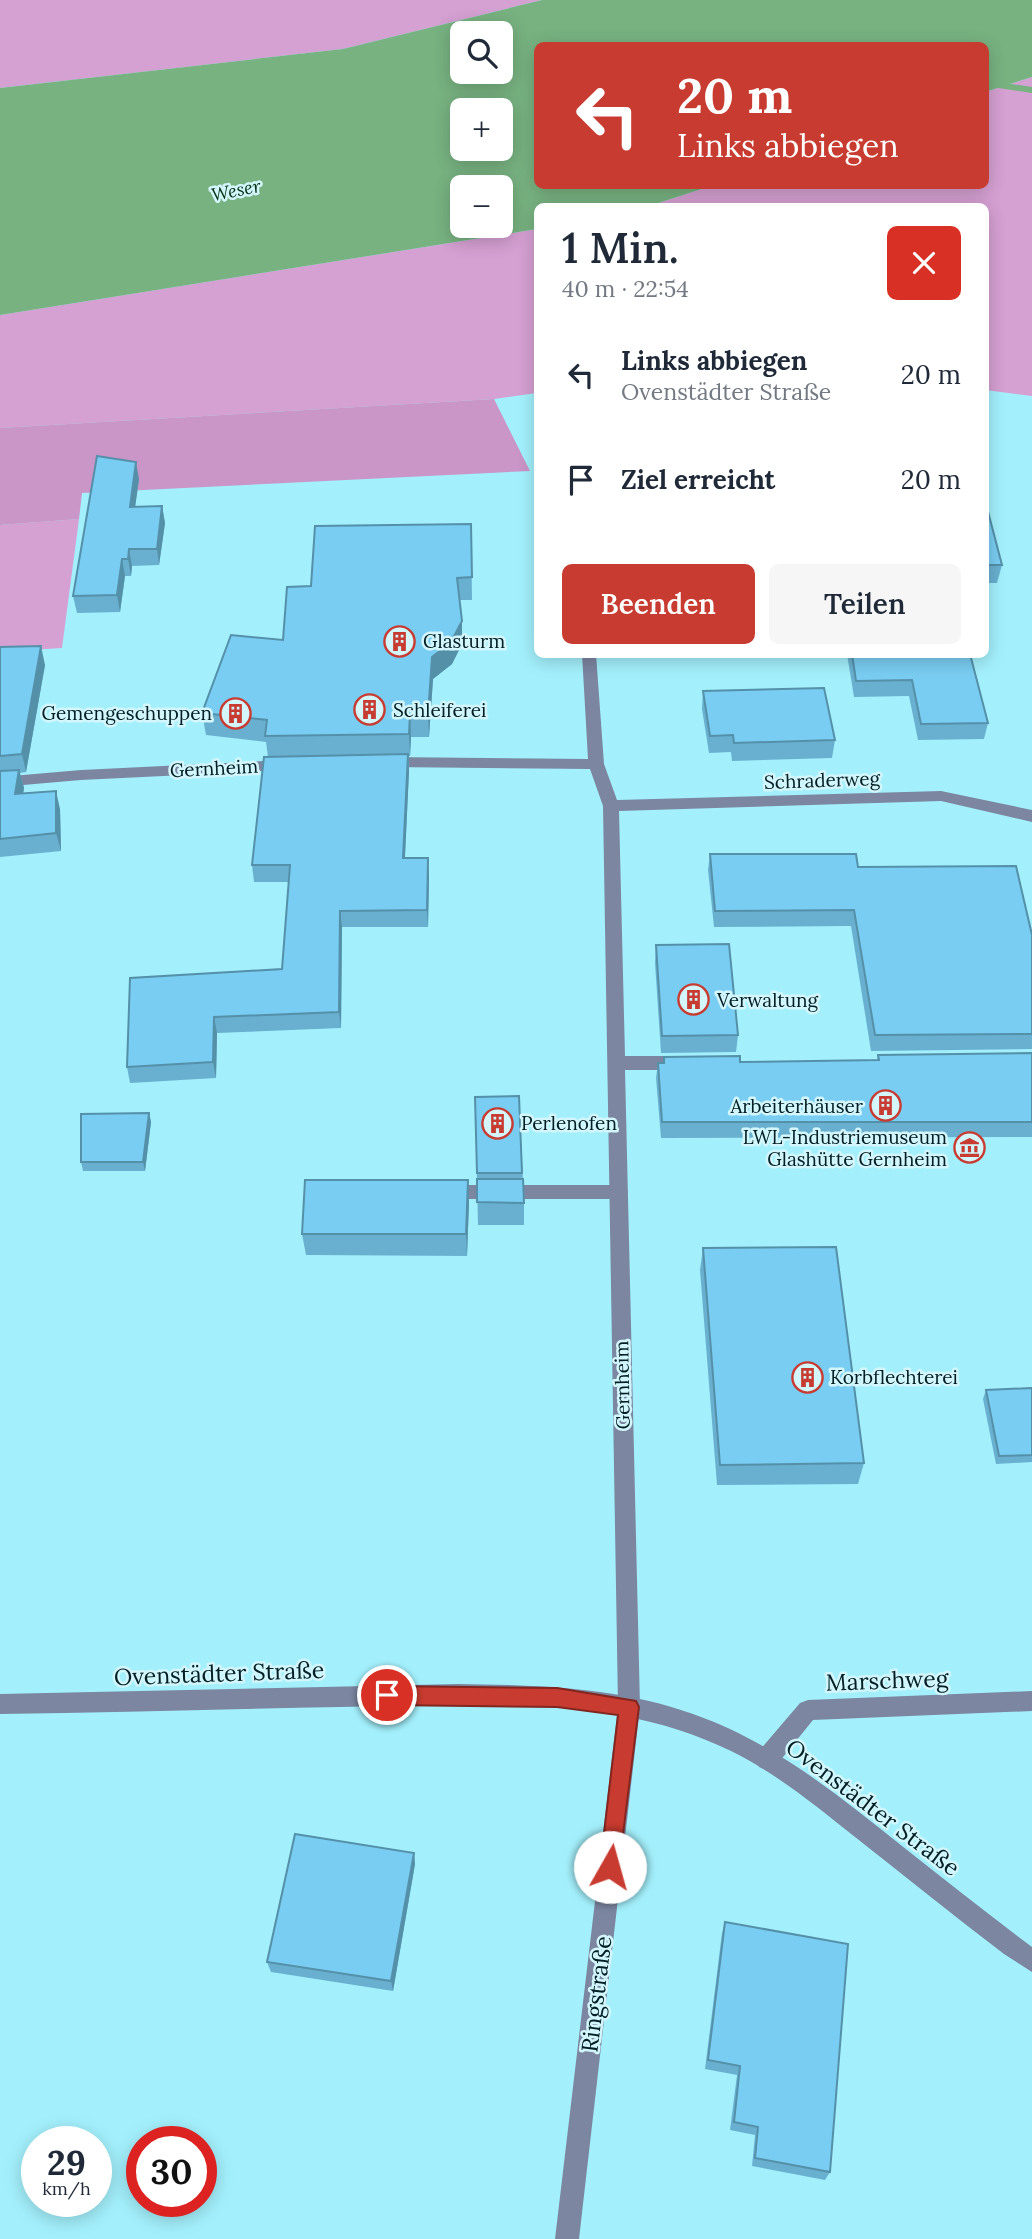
<!DOCTYPE html>
<html lang="de">
<head>
<meta charset="utf-8">
<style>
  :root { --surface:#fff; --page:#f6f6f7; --text:#1f2937; --muted:#747a83; --accent:#c83b30 }
  body { margin:0; font-family:Lora,serif; background:var(--page); color:var(--text); height:100vh; display:flex; flex-direction:column; font-size:26px; white-space:nowrap }
  * { box-sizing:border-box; margin:0 }
  p { font-size:23px; color:var(--muted) }
  .icon { flex:none; width:38px; height:38px; fill:none; stroke:currentColor; stroke-width:2; stroke-linecap:round; stroke-linejoin:round }
  .map { position:relative; flex:1; overflow:hidden }
  .sheet { position:absolute; left:534px; top:203px; width:455px; height:455px; display:flex; flex-direction:column; background:var(--surface); border-radius:10px; box-shadow:0 4px 18px #0003 }
  .sheet>* { flex:none }
  .top-card { position:absolute; left:534px; top:42px; width:455px; height:147px; border-radius:10px; box-shadow:0 4px 18px #0003; background:#c83b30; color:#fff; overflow:hidden }
  .controls { position:absolute; left:450px; top:21px; display:grid; gap:14px }
  .controls a { display:grid; place-items:center; width:63px; height:63px; border-radius:10px; background:var(--surface); box-shadow:0 4px 18px #0003; font-size:35px }
  .speed { position:absolute; left:21px; top:2126px; display:flex; gap:14px; font-size:35px; font-weight:700; text-align:center }
  .speed>* { display:grid; place-content:center; width:91px; height:91px; border-radius:50%; background:var(--surface); box-shadow:0 4px 18px #0003; line-height:1 }
  .speed small { font-size:18px; font-weight:400 }
  .speed .limit { border:10px solid #d22; background:#fff; color:#111 }
  .pin { position:absolute; display:grid; place-items:center; width:60px; height:60px; color:#fff; margin:-30px; border:4px solid #fff; border-radius:50%; box-shadow:0 2px 7px #0007 }
  .me { position:absolute; width:77px; margin:-38px; rotate:7deg; stroke-linejoin:round; filter:drop-shadow(0 0 5px #0008) }
  .turn { display:flex; align-items:center; gap:24px; height:147px; padding:0 28px; font-size:32px }
  .turn .icon { width:91px; height:91px; stroke-width:2.5 }
  .turn b { display:block; font-size:49px; line-height:60px }
  .round { display:grid; place-items:center; flex:none; width:74px; height:74px; border-radius:10px; background:var(--page) }
  .summary { display:flex; align-items:center; justify-content:space-between; height:119px; padding:0 28px }
  h1 { font-size:42px; font-weight:600; line-height:52px }
  .cta { display:flex; gap:14px; margin-top:auto; padding:14px 28px }
  .cta a { flex:1; height:80px; border-radius:10px; background:var(--accent); color:#fff; font-size:28px; font-weight:600; line-height:80px; text-align:center }
  .cta a+a { background:var(--page); color:var(--text) }
  ul { padding:0; list-style:none }
  li { display:flex; align-items:center; gap:21px; height:105px; padding:0 28px }
  li div { flex:1 }
  li b { display:block; font-size:26px }
  li em { font-style:normal }
  .map>svg:first-child { display:block }
  .green { fill:#d5a0d2 }
  .forest { fill:#ca95c7 }
  .water { fill:#78b281; fill-rule:evenodd }
  .lines { fill:none; stroke-linecap:round; stroke-linejoin:round }
  .stream { fill:#78b281; fill-rule:evenodd }
  .service { fill:#7c86a1; fill-rule:evenodd }
  .minor { fill:#7c86a1; fill-rule:evenodd }
  .tertiary { fill:#7c86a1; fill-rule:evenodd }
  .wall { fill:#69b0d0 }
  .shaded-wall { fill:#5590a9 }
  .building { fill:#7acdf2; stroke:#5590a9; stroke-width:2 }
  .route { fill:#c83b30; stroke:#82261f; stroke-width:2 }
  .labels { text-anchor:middle; dominant-baseline:central; stroke-width:5; stroke-linejoin:round; paint-order:stroke }
  .far-water-label { font-size:18px; font-style:italic; fill:#063213; stroke:#d2f6fc }
  .poi-label { font-size:19px; fill:#001e23; stroke:#d2f6fc; text-anchor:start }
  .street-label { font-size:19px; fill:#001e23; stroke:#d2f6fc }
  .near-street-label { font-size:23px; fill:#001e23; stroke:#d2f6fc }
</style>
</head>
<body>
<div class="map">
<svg width="1032" height="2239" viewBox="0 0 1032 2239">
  <rect width="100%" height="100%" fill="#a3f0fc"/>
  <!-- green -->
  <path class="green" d="M0,0H542L343,49L0,88Z
    M1032,77V396L985,390V206H649L711,186H985V92Z
    M537,229V393L494,399L0,428V315Z
    M79,519L62,648L0,652V525Z"/>
  <!-- forest -->
  <path class="forest" d="M494,399L530,471L82,493L79,519L0,525V428Z"/>
  <!-- water -->
  <path class="water" d="M542,0H1032V77L985,92V46H537V186H711L649,206H537V229L0,315V88L343,49ZM462,33H500V72H462ZM462,110H500V149H462ZM462,187H500V226H462Z"/>
  <g class="lines">
    <!-- stream -->
    <path class="stream" d="M985,80L1032,87V93L985,86Z"/>
    <!-- service -->
    <path class="service" d="M447,1185H619L625,1187L628,1192L625,1197L619,1199H447L441,1197L438,1192L441,1187Z"/>
    <!-- minor -->
    <path class="minor" d="M582,654H596L604,764L617,800L941,791L1032,810V822L941,801L619,811L625,1056H681L687,1058L690,1063L687,1068L681,1070H625L640,1707L579,2239H555L618,1707L603,806L590,769L388,767L380,762L388,757L588,759Z
      M286,760L294,765L286,770L81,780L0,787V777L81,770Z
      M1032,1691V1711L813,1720L775,1767L767,1770L759,1767L756,1759L759,1751L800,1703L808,1700Z"/>
    <!-- tertiary -->
    <path class="tertiary" d="M458,1684C537,1685 618,1687 693,1714C773,1742 837,1794 902,1846C945,1880 988,1914 1032,1947V1972L1004,1954C954,1916 905,1876 855,1837C816,1806 776,1773 731,1751C612,1692 470,1704 341,1707C228,1709 114,1713 0,1714V1694Z"/>
  </g>
  <!-- wall -->
  <path class="wall" d="M139,479L135,506H162L165,523L159,565L132,566L131,576H125L120,612L77,613L73,596Z
    M985,504L1002,565L997,583H985Z
    M471,524L472,600H459L462,621V644L452,664L433,679L429,737H411L410,756H409V771L405,858L429,875L428,927H342L341,1028L217,1033L216,1078L130,1083L127,1067L282,969L289,882H254L252,865L268,757L266,742L206,735L202,713L283,640L311,586Z
    M0,647L45,665L26,772L20,773L24,788L23,794L60,809L61,851L0,857Z
    M847,654H970L988,723L984,739L918,740L909,696L854,697Z
    M703,691L835,740L832,758L732,761L731,752L709,753L702,709Z
    M710,854L858,867L1032,935V1049L871,1051L851,926L714,927L708,870Z
    M656,945L738,1035L736,1052L661,1053L655,963Z
    M1032,1053V1137L661,1138L656,1078L658,1063H663L664,1057L740,1062L877,1060L878,1055Z
    M519,1096L524,1203V1225H478L475,1097Z
    M149,1113L151,1122L145,1171H83L81,1162Z
    M469,1202L467,1256L306,1255L302,1234Z
    M703,1248L864,1463L858,1484L717,1485L700,1270Z
    M1032,1388V1462L996,1464L983,1399L986,1390Z
    M414,1853L415,1864L393,1991L271,1972L267,1962Z
    M725,1922L830,2172L825,2180L752,2166L755,2135L730,2130L737,2075L705,2069L722,1933Z"/>
  <!-- shaded-wall -->
  <path class="shaded-wall" d="M136,462L139,479L133,523L130,507Z
    M162,506L165,523L159,565L157,549Z
    M129,549L132,566L131,576L128,559Z
    M122,559L125,576L120,612L117,595Z
    M462,621V644L452,664L433,679L429,737L428,715L432,657Z
    M41,646L45,665L26,772L22,754Z
    M410,714L411,737L410,756L409,734Z
    M408,754L409,771L404,875L403,858Z
    M19,770L24,788L20,812L15,794Z
    M56,791L60,809L61,851L56,833Z
    M428,858L429,875L428,927L427,910Z
    M340,911L342,927L341,1028L339,1012Z
    M214,1017L217,1033L216,1078L213,1062Z
    M149,1113L151,1122L145,1171L143,1162Z
    M468,1180L469,1202L467,1256L466,1234Z
    M414,1853L415,1864L393,1991L391,1981Z"/>
  <!-- building -->
  <path class="building" d="M97,456L136,462L130,507L162,506L157,549H129L128,559H122L117,595L73,596Z
    M985,504H986L1002,565H985Z
    M471,524L472,577L457,578L462,621L451,642L432,657L428,715L410,714L409,734L265,736L267,720L202,713L231,635L283,640L287,587L311,586L315,526Z
    M41,646L22,754L0,756V647Z
    M852,654H970L988,723L921,724L912,680L856,681Z
    M824,688L835,740L734,743L733,735L710,736L703,691Z
    M408,754L403,858H428L427,910L340,911L339,1012L214,1017L213,1062L127,1067L130,978L282,969L290,865H252L264,757Z
    M19,770L15,794L56,791V833L0,839V771Z
    M710,854H856L858,867L1016,866L1032,935V1034L875,1035L854,910L715,911Z
    M729,944L738,1035L662,1036L656,945Z
    M1032,1053V1122H662L658,1063H664V1057L740,1056V1062L879,1060L878,1055Z
    M519,1096L522,1173H477L475,1097Z
    M149,1113L143,1162H81V1114Z
    M477,1179H523L524,1203L477,1202Z
    M305,1180H468L466,1234H302Z
    M836,1247L864,1463L720,1465L703,1248Z
    M1032,1388V1455L999,1456L986,1390Z
    M295,1834L414,1853L391,1981L267,1962Z
    M725,1922L848,1944L830,2172L755,2158L758,2127L734,2122L740,2066L708,2060Z"/>
  <!-- route -->
  <path class="route" d="M387,1686L557,1688L636,1701L639,1707L618,1874L610,1877L603,1874L600,1867L618,1715L557,1707L387,1705L380,1702L377,1695L380,1689Z"/>
  <!-- icons -->
  <defs>
    <symbol id="building-ring" viewBox="-11 -11 22 22"><circle r="9.5" fill="#d2f6fc" stroke="#c83b30" stroke-width="1.5"/><path d="M-4-6H4V6H1V3H-1V6H-4ZM-2.5-4.3h1.7v1.8h-1.7ZM.8-4.3h1.7v1.8H.8ZM-2.5-1h1.7V.8h-1.7ZM.8-1h1.7V.8H.8Z" fill="#c83b30"/></symbol>
    <symbol id="museum-ring" viewBox="-11 -11 22 22"><circle r="9.5" fill="#d2f6fc" stroke="#c83b30" stroke-width="1.5"/><path d="M0-6L6-3V-2H-6V-3ZM-5-1h2V3h-2ZM-1-1h2V3h-2ZM3-1h2V3H3ZM-6 4H6V6H-6Z" fill="#c83b30"/></symbol>
  </defs>
  <g fill-rule="evenodd">
    <use href="#building-ring" x="382" y="624" width="35" height="35"/>
    <use href="#building-ring" x="352" y="692" width="35" height="35"/>
    <use href="#building-ring" x="218" y="696" width="35" height="35"/>
    <use href="#building-ring" x="676" y="982" width="35" height="35"/>
    <use href="#building-ring" x="868" y="1088" width="35" height="35"/>
    <use href="#building-ring" x="480" y="1106" width="35" height="35"/>
    <use href="#museum-ring" x="952" y="1130" width="35" height="35"/>
    <use href="#building-ring" x="790" y="1360" width="35" height="35"/>
  </g>
  <g class="labels">
    <!-- far-water labels -->
    <g class="far-water-label">
      <text transform="translate(236 190) rotate(-11)">Weser</text>
    </g>
    <!-- poi labels -->
    <g class="poi-label">
      <text x="423" y="641">Glasturm</text>
      <text x="393" y="710">Schleiferei</text>
      <text x="212" y="713" text-anchor="end">Gemengeschuppen</text>
      <text x="717" y="1000">Verwaltung</text>
      <text x="863" y="1106" text-anchor="end">Arbeiterhäuser</text>
      <text x="521" y="1123">Perlenofen</text>
      <text x="947" y="1137" text-anchor="end">LWL-Industriemuseum<tspan x="947" dy="22">Glashütte Gernheim</tspan></text>
      <text x="830" y="1377">Korbflechterei</text>
    </g>
    <!-- street labels -->
    <g class="street-label">
      <text transform="translate(214 768) rotate(-3)">Gernheim</text>
      <text transform="translate(822 780) rotate(-2)">Schraderweg</text>
      <text transform="translate(622 1385) rotate(-91)">Gernheim</text>
    </g>
    <!-- near-street labels -->
    <g class="near-street-label">
      <text transform="translate(219 1673) rotate(-2)">Ovenstädter Straße</text>
      <text transform="translate(887 1680) rotate(-2)">Marschweg</text>
      <text transform="translate(873 1807) rotate(37)">Ovenstädter Straße</text>
      <text transform="translate(596 1994) rotate(-83)">Ringstraße</text>
    </g>
  </g>
</svg>
<div class="controls">
<a><svg class="icon" aria-label="search" viewBox="0 0 24 24"><circle cx="10" cy="10" r="6"/><path d="M15 15l6 6"/></svg></a>
<a>+</a>
<a>−</a>
</div>
<div class="speed"><div>29<small>km/h</small></div><div class="limit">30</div></div>
<div class="pin" style="left:387px;top:1695px;background:#d93025"><svg class="icon" aria-label="arrive" viewBox="0 0 24 24"><path d="M6 21V4h12l-3 4 3 4H6"/></svg></div>
<svg class="me" style="left:610px;top:1867px" viewBox="-20 -20 40 40"><circle r="19" fill="#fff"/><path d="M0-13L10 11 0 6-10 11z" fill="#c83b30"/></svg>
<div class="top-card">
<div class="turn"><svg class="icon" aria-label="left" viewBox="0 0 24 24"><path d="M17 20v-9H6M10 6l-5 5 5 5"/></svg><div><b>20 m</b>Links abbiegen</div></div>
</div>
<section class="sheet">
<div class="summary"><div><h1>1 Min.</h1><p>40 m · 22:54</p></div><a class="round" style="background:#d93025;color:#fff"><svg class="icon" aria-label="close" viewBox="0 0 24 24"><path d="M6 6l12 12M18 6L6 18"/></svg></a></div>
<ul>
<li><svg class="icon" aria-label="left" viewBox="0 0 24 24"><path d="M17 20v-9H6M10 6l-5 5 5 5"/></svg><div><b>Links abbiegen</b><p>Ovenstädter Straße</p></div><em>20 m</em></li>
<li><svg class="icon" aria-label="arrive" viewBox="0 0 24 24"><path d="M6 21V4h12l-3 4 3 4H6"/></svg><div><b>Ziel erreicht</b></div><em>20 m</em></li>
</ul>
<div class="cta"><a>Beenden</a><a>Teilen</a></div>
</section>
</div>
</body>
</html>
